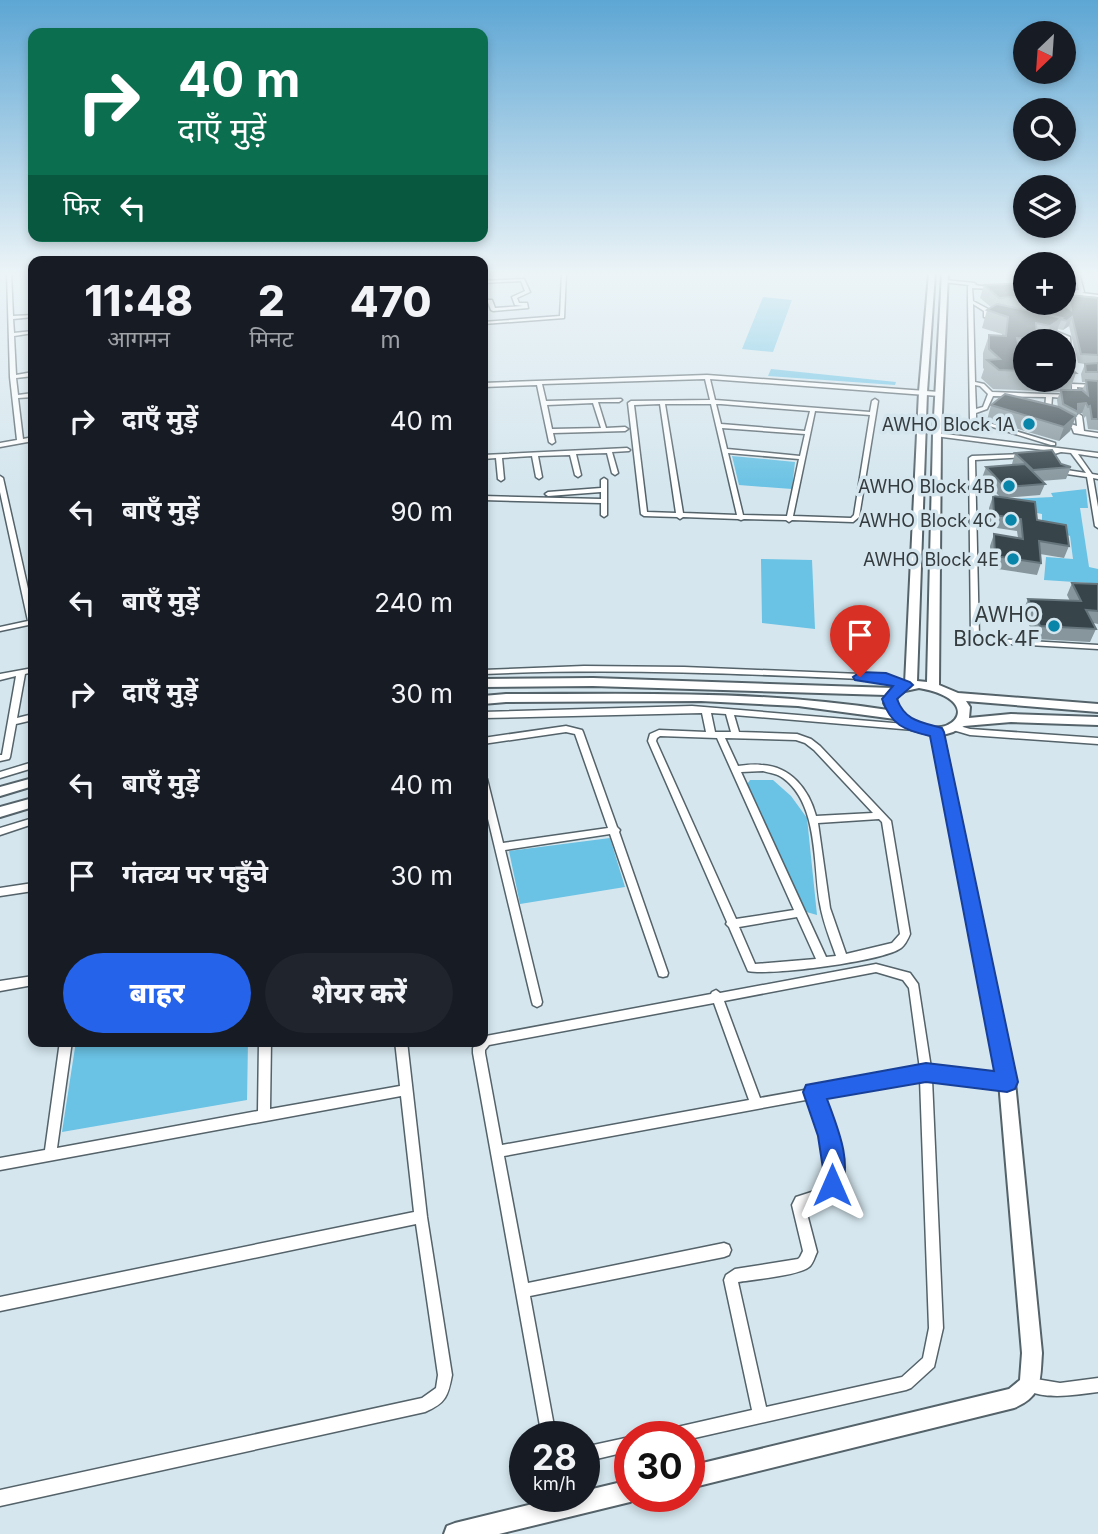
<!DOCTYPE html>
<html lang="hi">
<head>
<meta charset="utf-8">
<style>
  :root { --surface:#171b24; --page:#20242c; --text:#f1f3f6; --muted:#9ea1a6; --accent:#2563eb }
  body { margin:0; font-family:Inter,"Noto Sans Devanagari",sans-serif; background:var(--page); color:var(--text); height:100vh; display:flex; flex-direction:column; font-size:26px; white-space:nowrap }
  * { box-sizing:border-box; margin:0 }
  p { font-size:23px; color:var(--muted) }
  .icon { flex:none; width:38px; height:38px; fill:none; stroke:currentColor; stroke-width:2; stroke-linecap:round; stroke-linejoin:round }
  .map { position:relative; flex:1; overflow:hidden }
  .drawer { position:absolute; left:28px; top:256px; width:460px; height:791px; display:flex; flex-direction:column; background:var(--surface); border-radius:14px; box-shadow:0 4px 10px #0003 }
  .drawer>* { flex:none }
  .banner { position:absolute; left:28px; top:28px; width:460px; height:214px; border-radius:14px; box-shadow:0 4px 10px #0003; background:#0b6e4f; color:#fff; overflow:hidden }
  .needle { width:46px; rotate:205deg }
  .controls { position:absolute; left:1013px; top:21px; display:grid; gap:14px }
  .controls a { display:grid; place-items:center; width:63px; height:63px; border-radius:50%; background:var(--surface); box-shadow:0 4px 10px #0003; font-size:35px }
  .speed { position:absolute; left:509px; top:1421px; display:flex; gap:14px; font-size:35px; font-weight:700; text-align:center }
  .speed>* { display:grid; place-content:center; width:91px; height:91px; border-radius:50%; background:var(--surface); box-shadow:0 4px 10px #0003; line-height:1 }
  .speed small { font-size:18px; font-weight:400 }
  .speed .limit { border:10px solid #d22; background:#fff; color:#111 }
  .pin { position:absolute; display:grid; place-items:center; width:60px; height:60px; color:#fff; margin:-72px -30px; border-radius:50% 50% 50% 0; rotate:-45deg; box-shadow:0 0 7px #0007 }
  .pin .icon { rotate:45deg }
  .me { position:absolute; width:77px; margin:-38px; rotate:0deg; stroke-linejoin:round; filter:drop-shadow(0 0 5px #0008) }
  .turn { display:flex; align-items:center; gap:24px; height:147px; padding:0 35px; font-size:32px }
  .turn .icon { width:91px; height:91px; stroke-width:2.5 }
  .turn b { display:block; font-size:49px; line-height:60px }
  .then { display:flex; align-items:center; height:66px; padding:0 35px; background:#0003; gap:14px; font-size:26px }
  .eta { display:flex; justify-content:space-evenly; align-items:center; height:119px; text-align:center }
  .eta b { font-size:42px; font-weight:800; line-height:49px }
  .cta { display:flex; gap:14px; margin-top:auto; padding:14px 35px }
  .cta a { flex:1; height:80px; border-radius:42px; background:var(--accent); color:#fff; font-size:28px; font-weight:800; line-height:80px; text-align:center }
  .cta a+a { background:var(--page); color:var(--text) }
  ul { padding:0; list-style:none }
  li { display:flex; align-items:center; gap:21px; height:91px; padding:0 35px }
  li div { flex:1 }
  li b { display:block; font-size:26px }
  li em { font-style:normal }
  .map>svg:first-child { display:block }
  .green { fill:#6ac2e4 }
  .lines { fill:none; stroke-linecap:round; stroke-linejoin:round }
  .street-casing { stroke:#546269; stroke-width:3 }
  .secondary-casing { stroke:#546269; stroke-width:4 }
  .street { fill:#fff; fill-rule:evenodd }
  .secondary { fill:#fff; fill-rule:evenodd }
  .wall { fill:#86969c; fill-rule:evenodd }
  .shaded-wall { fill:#66757c }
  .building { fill:#37454b; stroke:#66757c; stroke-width:2 }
  .route { fill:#2563eb; stroke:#184099; stroke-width:2 }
  .poi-dot { fill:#0885a9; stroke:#d5e6ee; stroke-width:2.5 }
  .labels { text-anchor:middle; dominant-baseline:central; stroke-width:7; stroke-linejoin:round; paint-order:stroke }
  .far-poi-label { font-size:18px; fill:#353c3f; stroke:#d5e6ee; text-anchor:end }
  .poi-label { font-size:21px; fill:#353c3f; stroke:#d5e6ee; text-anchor:end }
</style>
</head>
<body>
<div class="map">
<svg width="1098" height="1534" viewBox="0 0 1098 1534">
  <rect width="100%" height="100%" fill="#d5e6ee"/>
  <!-- green -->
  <path class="green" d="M763,297L792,300L773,352L742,349Z
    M771,369L896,382L895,385L768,376Z
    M732,456L795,462L792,489L739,485Z
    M1086,489L1088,508H1080L1089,567L1098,569V587L1090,583L1044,580L1046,557L1073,559L1070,536L1042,526V514L1022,510L1013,499L1053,497L1051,493Z
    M761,559L812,560L815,629L762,623Z
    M750,780H773L791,796L807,818L817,915L803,911L746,786Z
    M610,838L625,887L520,904L509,851Z
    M76,1041H248L247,1100L62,1132Z"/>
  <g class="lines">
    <defs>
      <path id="street" d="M7,273H11L13,316L33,315V317L13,319L14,333L33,331V333L14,336L16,375L33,372V376L16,378L18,395L33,393V397L18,398L23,439L33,437V441L0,447V443L17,440L10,377Z
        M562,273H566L564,318L483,324V322L560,316Z
        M1075,273H1079L1084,292L1082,293L1098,295V297L1075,295L1073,293H1078L1064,291V289L1079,290Z
        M524,279L530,292L517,298L519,303H527L528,308L493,311L491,310L488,302H483V300H492L495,308L523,306L515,305L512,297L525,291L521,281L483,283V281Z
        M945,280L974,283L976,284L975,285L994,288L992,289L972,288L973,301L988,309V315L995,318L993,319L984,317V311L973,304L975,382L984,384L992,392L1072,395V384L1098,385V389L1077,387L1078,397L1075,399L1052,397L1051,409L1055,414L1052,416L1045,409L1046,397L993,396L987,409L976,413V419L1055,443V445H1051L970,420L968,301V286L969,285L943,282ZM975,385L980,386L988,394L983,407L976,409Z
        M1053,303H1057L1058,311H1036L1037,322L1033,323L1032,309H1053Z
        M1046,329H1050L1070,337L1071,354L1064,355V351H1066V339L1046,331Z
        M707,375L939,392L942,394L939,396L710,379L715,400L870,412L872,401L875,399L878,401L859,517L853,522L792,520L789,522L786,520L744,519L741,520L738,519L683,517L680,519L677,517L644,516L641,514L628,403L631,401L710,400L705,379L542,384L546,401L621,399L622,400L619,402H598L606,428L625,427L628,429L625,431L553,433L555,442L552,444L549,442L537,385L483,387V383ZM593,403L601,428L552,429L547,405ZM660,404L676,513L647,512L634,405ZM665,404H711L737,515L683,513ZM716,404H721L810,411L805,431L721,424ZM815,411L870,415L854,515L851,518L793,516ZM722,428L805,434L800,456L727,449ZM728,453L799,459L787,516L743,515Z
        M1079,414L1082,416L1084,431L1098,433V437L1074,433L1072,428L1059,423L1062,421L1077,426L1076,416Z
        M937,433L1098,453V457L1078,454L1092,474L1098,475V479L1093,478L1098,507V528L1095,526L1087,477L1060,473L1057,471L1060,469L1086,473L1071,453L1061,452L1044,457L1042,456V454L1052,451L935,436V434Z
        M627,448L630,450L629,451L612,452L618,473L615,475L612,473L607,453L576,454L581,475L578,477L575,475L570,455L538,456L542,477L539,479L536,477L532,456L502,458L504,479L501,481L498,479L496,458L483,459V455Z
        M1023,454L1026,456L1025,457L975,460L979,638L1098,645V649L975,642L971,640L969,458L972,456Z
        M0,476L3,478L33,611V624L0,631V627L28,621L0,492Z
        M604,478L607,480V515L604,517L601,515V503L483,500V496L601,499V492L548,496L545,494L548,492L601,488V480Z
        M584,666L684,667L885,675L908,683L909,685L905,688L884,680C750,674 617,668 483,674V670Z
        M33,668V672L25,674L17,718L33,714V720L16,724L10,757L9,759L0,761V755H2L16,676L0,680V674Z
        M692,706L917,725L918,727L917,729L914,730L734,715L739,732L797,734L811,739L820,746L891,821L910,934C908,939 905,945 901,948C884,961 770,976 748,971L729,927L726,924L727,922L648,741L650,734L659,730L706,732L702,713L483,718V712ZM711,713L726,714L731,732H715ZM660,736L717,738L794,910L736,919L656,741L657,738ZM725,738L796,740L805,743L814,750L873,813L816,816C809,790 791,766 761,765C754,764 746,765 738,766ZM763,771C770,773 778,774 783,778C819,804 813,866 820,904C823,922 830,939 836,956L826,957L741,772ZM879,819L882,822L900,934L892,943L846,954L830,908L818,823ZM797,917L816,959L755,964L739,927Z
        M956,725L970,729L1098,738V744L970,735L953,730L952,728Z
        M566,726L582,730L583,732L617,827L620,830L619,832L668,973L667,976L663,977L659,976L658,973L610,834L505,850L542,1002L541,1005L537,1007L533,1005L532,1002L483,798V776L487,779L503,843L608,828L575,734L566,732L483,744V738Z
        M33,762V768L0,778V772Z
        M33,818V824L0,835V828Z
        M33,883V891L0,896V888Z
        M876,964L910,973L918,984L931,1068L1007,1077L1011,1078L1013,1082L1011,1086L1007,1087L932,1079L943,1328L934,1367L911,1388L906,1390L690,1439V1437H657L659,1432L664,1430L752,1410L724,1280L726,1275L735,1269L798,1259L800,1257L803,1251L792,1205L796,1197L824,1188C836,1159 822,1126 811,1099L504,1156L528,1283L724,1243L729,1245L731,1250L729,1255L724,1257L530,1296L556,1437H542L473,1053V1048L478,1041H483V1037L486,1036L711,994L712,992L716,990L720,993ZM876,972L903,980L909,988L920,1069L817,1088L814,1087L810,1089L760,1098L724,1001ZM714,1003L749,1100L502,1145L485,1053V1050L489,1045ZM920,1079L929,1328L923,1358L902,1377L766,1407L738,1282C752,1280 801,1275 809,1267C813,1264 815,1256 817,1252L805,1206L832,1197C835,1192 838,1187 839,1181C847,1154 833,1122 822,1097Z
        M33,976V985L0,991V981Z
        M60,1041H72L57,1148L258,1111L259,1041H271L270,1109L400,1086L395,1041H407L427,1217L452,1375C448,1396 446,1403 425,1412L0,1506V1490L422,1398L436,1388L438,1375L416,1224L0,1311V1297L414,1212L401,1096L0,1170V1158L45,1150Z
        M1030,1378L1060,1383L1098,1378V1392C1073,1395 1049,1400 1025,1390L1023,1385L1025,1380Z
        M630,1437V1451L584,1462V1447Z"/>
      <path id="secondary" d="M929,273H935L927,392L917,681L927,682L933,435L942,273H948L941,435L939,685L958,693L1098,704V712L966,701L970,707L969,718L1011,714L1098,717V725L1011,722L964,726L953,732L943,735L1015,1082L1042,1353C1040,1380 1043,1396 1014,1408L690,1488V1466L1009,1389L1020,1380L1022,1353L999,1082L932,735L910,729L895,719L798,706L701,701L506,702L483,704V696L506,694C634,694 761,690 888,710L884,703L886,695L593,686L483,687V679L593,678L893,688L905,684L919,392ZM919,688C993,701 946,750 905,715C898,710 895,705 897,696L905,691Z
        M33,778V786L0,796V787Z
        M33,798V807L0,817V807Z
        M630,1480V1496H639L630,1502L499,1534H444L447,1526L455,1523L565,1496H584V1491Z"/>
    </defs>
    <!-- street casing -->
    <use href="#street" class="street-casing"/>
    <!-- secondary casing -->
    <use href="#secondary" class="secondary-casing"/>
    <!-- street -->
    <use href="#street" class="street"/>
    <!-- secondary -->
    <use href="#secondary" class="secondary"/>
  </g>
  <!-- wall -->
  <path class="wall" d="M1026,283V303H1052L1051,304L1066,306L1069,295L1098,298V430L1088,429L1086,416L1084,418L1082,413L1077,414L1070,431L1059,441L987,420L991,405L1058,407L1057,400L1060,392L993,389L981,378L984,369L983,368V353L989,335L1002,336V334L982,328L987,310L991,307L980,298L984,285ZM1045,307L1043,314L1019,309ZM1069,326L1078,363L1085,364L1081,374L1082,382H1086L1082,390H1070L1076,373L1064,363V380H1026V341H1049L1055,336L1058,329L1063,330Z
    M1015,453L1071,467L1066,479L1041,481L1045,484L1040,495L1003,498L1037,520L1069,546L1064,558L1040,554L1041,563L1037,575L991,568L990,546L994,534L1018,538L1017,531L990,527L989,508L993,496L1000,497L982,478L986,467L1013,465L1012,464Z
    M1072,583L1098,584V624L1093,623L1096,629L1090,642L1035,639L1023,611L1028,599L1070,601L1067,595Z"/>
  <!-- shaded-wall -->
  <path class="shaded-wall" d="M1072,317L1069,326L1063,330L1067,321Z
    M1062,318L1055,336L1049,341H1045L1050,326Z
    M1086,403L1082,413L1077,414L1078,404Z
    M1076,416L1070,431L1059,441L1064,427Z"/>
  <!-- building -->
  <path class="building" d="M1026,283V296L999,298L984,285Z
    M1069,295L1098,298V355L1081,354L1072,317L1067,321L1060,319L1062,318L1048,315L1046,304H1063L1071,310Z
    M997,304L1062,318L1050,326L1036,323L1037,336L1032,339L1017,338L1021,357H1026V371L999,370L987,360L1000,359L989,349V335L1006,336L1008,317L987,310Z
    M1064,363L1076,373H1064Z
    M1098,363V372H1086L1085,364Z
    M1086,380L1098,381V419H1092L1090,406L1088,407L1086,403L1078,404V412L1063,404L1061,390H1082L1088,395Z
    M1005,394L1059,407L1076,416L1064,427L991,405Z
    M1052,450L1061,464L1071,467L1033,470L1015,453Z
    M1025,464L1045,484L1005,487L986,467Z
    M993,496L1035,502L1037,520L1066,525L1069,546L1039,541L1041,563L995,556L994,534L1023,539L1021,519L994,515Z
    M1072,583L1098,584V611L1086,610L1096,629L1040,626L1028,599L1081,601Z"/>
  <!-- sky -->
  <linearGradient id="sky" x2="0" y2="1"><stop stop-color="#5da6d4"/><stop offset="0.56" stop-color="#ecf4f7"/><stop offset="1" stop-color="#ecf4f7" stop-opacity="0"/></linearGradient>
  <rect width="1098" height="488" fill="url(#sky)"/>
  <!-- route -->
  <path class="route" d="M860,672L886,673L910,682L913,685L897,699C905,721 921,722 942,728L944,732L1018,1082L1015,1089L1007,1092L926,1082L827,1099C838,1129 853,1163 840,1193L832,1197L824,1193L821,1185L824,1175L818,1136L803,1092L806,1085L926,1063L994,1071L930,736C904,730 891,725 882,699L893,686L855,680L853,677Z"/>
  <!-- markers -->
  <g class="poi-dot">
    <circle cx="1029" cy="424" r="7"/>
    <circle cx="1009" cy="486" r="7"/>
    <circle cx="1011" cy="520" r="7"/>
    <circle cx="1013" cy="559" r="7"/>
    <circle cx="1054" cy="626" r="7"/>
  </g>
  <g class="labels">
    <!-- far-poi labels -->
    <g class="far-poi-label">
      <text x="1015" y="424">AWHO Block 1A</text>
      <text x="995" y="486">AWHO Block 4B</text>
      <text x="997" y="520">AWHO Block 4C</text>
      <text x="999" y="559">AWHO Block 4E</text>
    </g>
    <!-- poi labels -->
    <g class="poi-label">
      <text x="1040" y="614">AWHO<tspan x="1040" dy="24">Block 4F</tspan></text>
    </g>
  </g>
</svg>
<div class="controls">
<a><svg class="needle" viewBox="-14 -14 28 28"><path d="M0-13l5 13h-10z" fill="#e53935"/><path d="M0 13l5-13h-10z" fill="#9ea1a6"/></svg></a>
<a><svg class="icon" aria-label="search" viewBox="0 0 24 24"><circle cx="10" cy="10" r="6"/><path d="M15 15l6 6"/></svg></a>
<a><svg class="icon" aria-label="layers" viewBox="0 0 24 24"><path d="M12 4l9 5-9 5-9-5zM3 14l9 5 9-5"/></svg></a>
<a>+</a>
<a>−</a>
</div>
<div class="speed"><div>28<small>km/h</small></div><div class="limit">30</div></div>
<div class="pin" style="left:860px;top:677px;background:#d93025"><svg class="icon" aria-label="arrive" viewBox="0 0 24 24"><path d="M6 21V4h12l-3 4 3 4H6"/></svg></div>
<svg class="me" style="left:832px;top:1185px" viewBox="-20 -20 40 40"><path d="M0-17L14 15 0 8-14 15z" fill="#2563eb" stroke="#fff" stroke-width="4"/></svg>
<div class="banner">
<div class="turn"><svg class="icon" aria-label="right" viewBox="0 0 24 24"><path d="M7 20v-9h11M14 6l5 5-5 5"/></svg><div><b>40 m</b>दाएँ मुड़ें</div></div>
<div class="then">फिर<svg class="icon" aria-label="left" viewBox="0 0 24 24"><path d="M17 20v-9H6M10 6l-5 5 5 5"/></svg></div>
</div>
<section class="drawer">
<div class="eta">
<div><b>11:48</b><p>आगमन</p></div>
<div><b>2</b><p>मिनट</p></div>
<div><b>470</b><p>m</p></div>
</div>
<ul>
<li><svg class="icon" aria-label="right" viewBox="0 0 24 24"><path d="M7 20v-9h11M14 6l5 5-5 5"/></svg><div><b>दाएँ मुड़ें</b></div><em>40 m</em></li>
<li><svg class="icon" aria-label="left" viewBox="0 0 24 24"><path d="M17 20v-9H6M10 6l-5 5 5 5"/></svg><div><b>बाएँ मुड़ें</b></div><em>90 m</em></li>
<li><svg class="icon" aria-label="left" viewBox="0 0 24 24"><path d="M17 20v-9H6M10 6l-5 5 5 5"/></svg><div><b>बाएँ मुड़ें</b></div><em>240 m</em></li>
<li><svg class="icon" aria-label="right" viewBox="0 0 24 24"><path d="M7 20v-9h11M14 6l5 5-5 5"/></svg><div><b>दाएँ मुड़ें</b></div><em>30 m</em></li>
<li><svg class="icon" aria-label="left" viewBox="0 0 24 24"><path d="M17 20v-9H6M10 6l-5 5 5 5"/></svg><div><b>बाएँ मुड़ें</b></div><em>40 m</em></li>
<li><svg class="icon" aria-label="arrive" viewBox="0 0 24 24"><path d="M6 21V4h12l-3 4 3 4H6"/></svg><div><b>गंतव्य पर पहुँचे</b></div><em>30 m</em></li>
</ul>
<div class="cta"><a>बाहर</a><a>शेयर करें</a></div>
</section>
</div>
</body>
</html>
